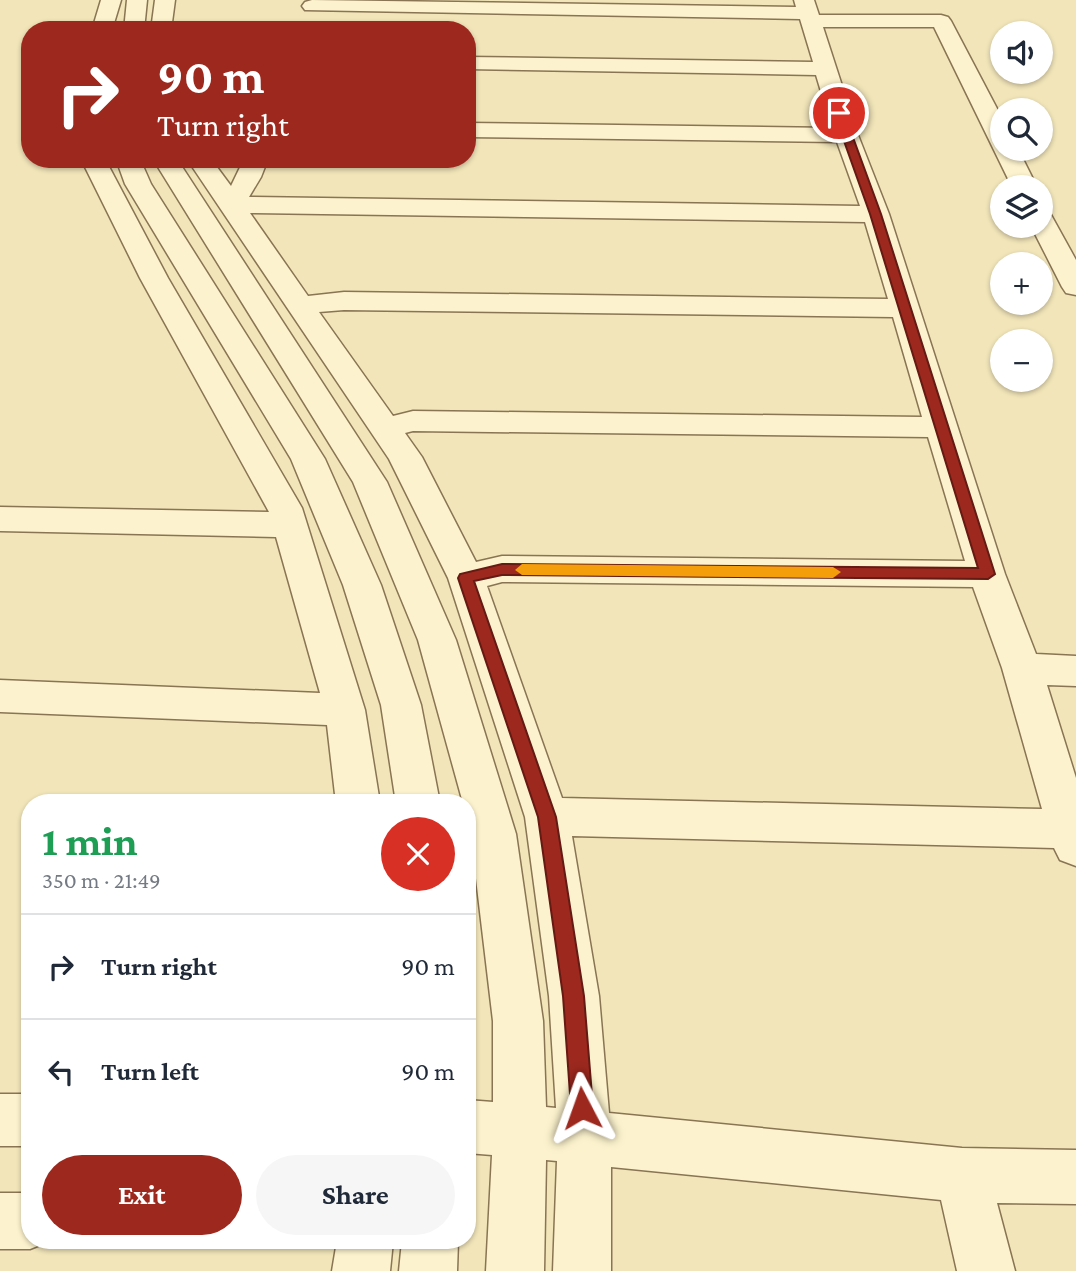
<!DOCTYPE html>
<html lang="en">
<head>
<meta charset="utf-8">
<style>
  :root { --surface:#fff; --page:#f6f6f7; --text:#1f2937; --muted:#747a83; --line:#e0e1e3; --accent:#9c281e }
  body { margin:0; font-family:"Crimson Pro",serif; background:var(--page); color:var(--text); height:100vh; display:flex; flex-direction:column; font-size:26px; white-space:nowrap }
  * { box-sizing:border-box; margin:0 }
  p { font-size:23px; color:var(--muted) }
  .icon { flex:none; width:38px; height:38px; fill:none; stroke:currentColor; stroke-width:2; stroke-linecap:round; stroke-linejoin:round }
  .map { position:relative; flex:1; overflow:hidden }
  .panel { position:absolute; left:21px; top:794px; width:455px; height:455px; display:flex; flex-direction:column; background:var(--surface); border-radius:28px; box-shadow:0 2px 5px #0004 }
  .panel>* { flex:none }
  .hud { position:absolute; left:21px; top:21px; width:455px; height:147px; border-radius:28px; box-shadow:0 2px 5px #0004; background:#9c281e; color:#fff; overflow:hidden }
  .tools { position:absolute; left:990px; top:21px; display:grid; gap:14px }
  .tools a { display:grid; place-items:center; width:63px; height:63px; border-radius:50%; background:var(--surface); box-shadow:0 2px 5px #0004; font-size:35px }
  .pin { position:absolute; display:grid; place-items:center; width:60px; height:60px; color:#fff; margin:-30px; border:4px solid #fff; border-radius:50%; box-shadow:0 2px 7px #0007 }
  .me { position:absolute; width:77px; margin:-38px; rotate:356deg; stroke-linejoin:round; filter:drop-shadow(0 0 5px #0008) }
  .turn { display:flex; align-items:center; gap:24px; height:147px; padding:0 21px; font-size:32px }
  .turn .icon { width:91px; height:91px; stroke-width:2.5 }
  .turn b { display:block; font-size:49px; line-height:60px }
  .round { display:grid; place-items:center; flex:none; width:74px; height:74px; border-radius:37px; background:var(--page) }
  .overview { display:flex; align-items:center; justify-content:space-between; height:119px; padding:0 21px }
  h1 { font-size:42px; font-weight:700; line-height:52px; color:#1e9e55 }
  .action { display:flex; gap:14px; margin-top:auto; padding:14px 21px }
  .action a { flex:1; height:80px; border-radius:42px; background:var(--accent); color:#fff; font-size:28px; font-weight:700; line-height:80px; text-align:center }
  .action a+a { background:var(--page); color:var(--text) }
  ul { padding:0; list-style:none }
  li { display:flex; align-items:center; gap:21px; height:105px; padding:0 21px; border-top:2px solid var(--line) }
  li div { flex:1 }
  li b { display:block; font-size:26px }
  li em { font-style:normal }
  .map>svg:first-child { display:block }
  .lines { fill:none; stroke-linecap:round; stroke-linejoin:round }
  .street-casing { stroke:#897453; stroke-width:3 }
  .street { fill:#fcf2cd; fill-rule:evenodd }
  .route { fill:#9c281e; stroke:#651a14; stroke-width:2 }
  .slow { fill:#f59e0b }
</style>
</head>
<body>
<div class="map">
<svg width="1076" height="1271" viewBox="0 0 1076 1271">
  <rect width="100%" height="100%" fill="#f1e5b9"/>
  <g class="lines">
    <defs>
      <path id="street" d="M101,0H121L112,30H92Z
        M127,0H147L144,30H124Z
        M155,0H175L171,30H151Z
        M312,0L796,7L794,0H814L819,15H941L948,17L951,21L1003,120V149H1018L1037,187H1012L934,27H823L858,135L889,214L1005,574L1036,654L1076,656V686L1047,685L1076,778V866L1060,860L1054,848L572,836L599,996L609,1113L962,1148L1076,1150V1204L997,1203L1015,1271H957L941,1200L611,1167V1271H553L557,1161L546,1160L544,1271H486L492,1155L467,1153V1100L493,1102V1021L467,803H463L418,640L353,482L153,159H177L387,482L456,640L516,834L543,1021L546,1107L556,1108L549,996L525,817L448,578L389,459L187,159H211L231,186L244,159H268L261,177L249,197L860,206L837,142L467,137V123L832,128L816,75L467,69V57L813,62L800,19L305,10L302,6L305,2ZM250,213L865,222L888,299L344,292L308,296ZM344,310L893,317L922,417L413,411L393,416L319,312ZM413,431L928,437L965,561L502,556L476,562L422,457L405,433ZM502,582L973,587L1002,668L1042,809L562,798L487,586Z
        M81,159H105L168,278L302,508L365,710L380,803H336L327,725L0,712V680L320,693L276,537L0,531V507L269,512L140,278Z
        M116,159H140L151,184L325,459L381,585L421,705L440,803H396L381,705L343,585L291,459L125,184Z
        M1041,211L1050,213L1076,260V295L1066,293L1062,287L1031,226H1041Z
        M0,1094H30V1146H0Z
        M0,1193H30V1241H50L30,1249H0Z
        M337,1241H393L390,1271H332Z
        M402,1241H458L457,1271H399Z"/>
    </defs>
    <!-- street casing -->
    <use href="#street" class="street-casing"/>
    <!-- street -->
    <use href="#street" class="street"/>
  </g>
  <!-- route -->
  <path class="route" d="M839,110L844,113L881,214L995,574L988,579L502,575L474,581L556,817L584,996L593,1108L589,1116L582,1119L574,1116L571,1108L563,996L538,817L458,578L460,574L502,564L978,568L870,214L834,113Z"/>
  <!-- slow -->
  <path class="slow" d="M522,564L833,567L841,572L833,578L522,575L515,570Z"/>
</svg>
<div class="tools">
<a><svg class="icon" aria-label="sound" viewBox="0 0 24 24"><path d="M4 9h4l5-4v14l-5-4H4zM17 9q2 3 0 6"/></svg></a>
<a><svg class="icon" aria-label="search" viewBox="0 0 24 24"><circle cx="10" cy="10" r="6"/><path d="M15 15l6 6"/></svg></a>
<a><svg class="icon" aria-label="layers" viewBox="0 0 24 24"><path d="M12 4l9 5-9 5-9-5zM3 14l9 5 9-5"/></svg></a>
<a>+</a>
<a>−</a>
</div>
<div class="pin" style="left:839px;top:113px;background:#d93025"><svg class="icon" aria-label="arrive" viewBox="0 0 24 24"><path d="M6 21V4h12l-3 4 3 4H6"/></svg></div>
<svg class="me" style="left:582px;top:1108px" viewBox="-20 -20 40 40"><path d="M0-17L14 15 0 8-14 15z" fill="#9c281e" stroke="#fff" stroke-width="4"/></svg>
<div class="hud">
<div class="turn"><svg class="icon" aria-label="right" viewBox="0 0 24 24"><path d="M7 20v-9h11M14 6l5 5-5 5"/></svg><div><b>90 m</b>Turn right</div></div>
</div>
<section class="panel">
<div class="overview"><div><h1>1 min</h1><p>350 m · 21:49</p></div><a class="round" style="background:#d93025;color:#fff"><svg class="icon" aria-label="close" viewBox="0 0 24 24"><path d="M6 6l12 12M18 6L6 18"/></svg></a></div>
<ul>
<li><svg class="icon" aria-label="right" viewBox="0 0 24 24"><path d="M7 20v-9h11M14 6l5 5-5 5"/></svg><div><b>Turn right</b></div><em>90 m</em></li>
<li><svg class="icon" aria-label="left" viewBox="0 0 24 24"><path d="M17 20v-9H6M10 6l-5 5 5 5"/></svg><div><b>Turn left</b></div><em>90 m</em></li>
</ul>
<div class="action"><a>Exit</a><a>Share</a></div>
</section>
</div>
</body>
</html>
